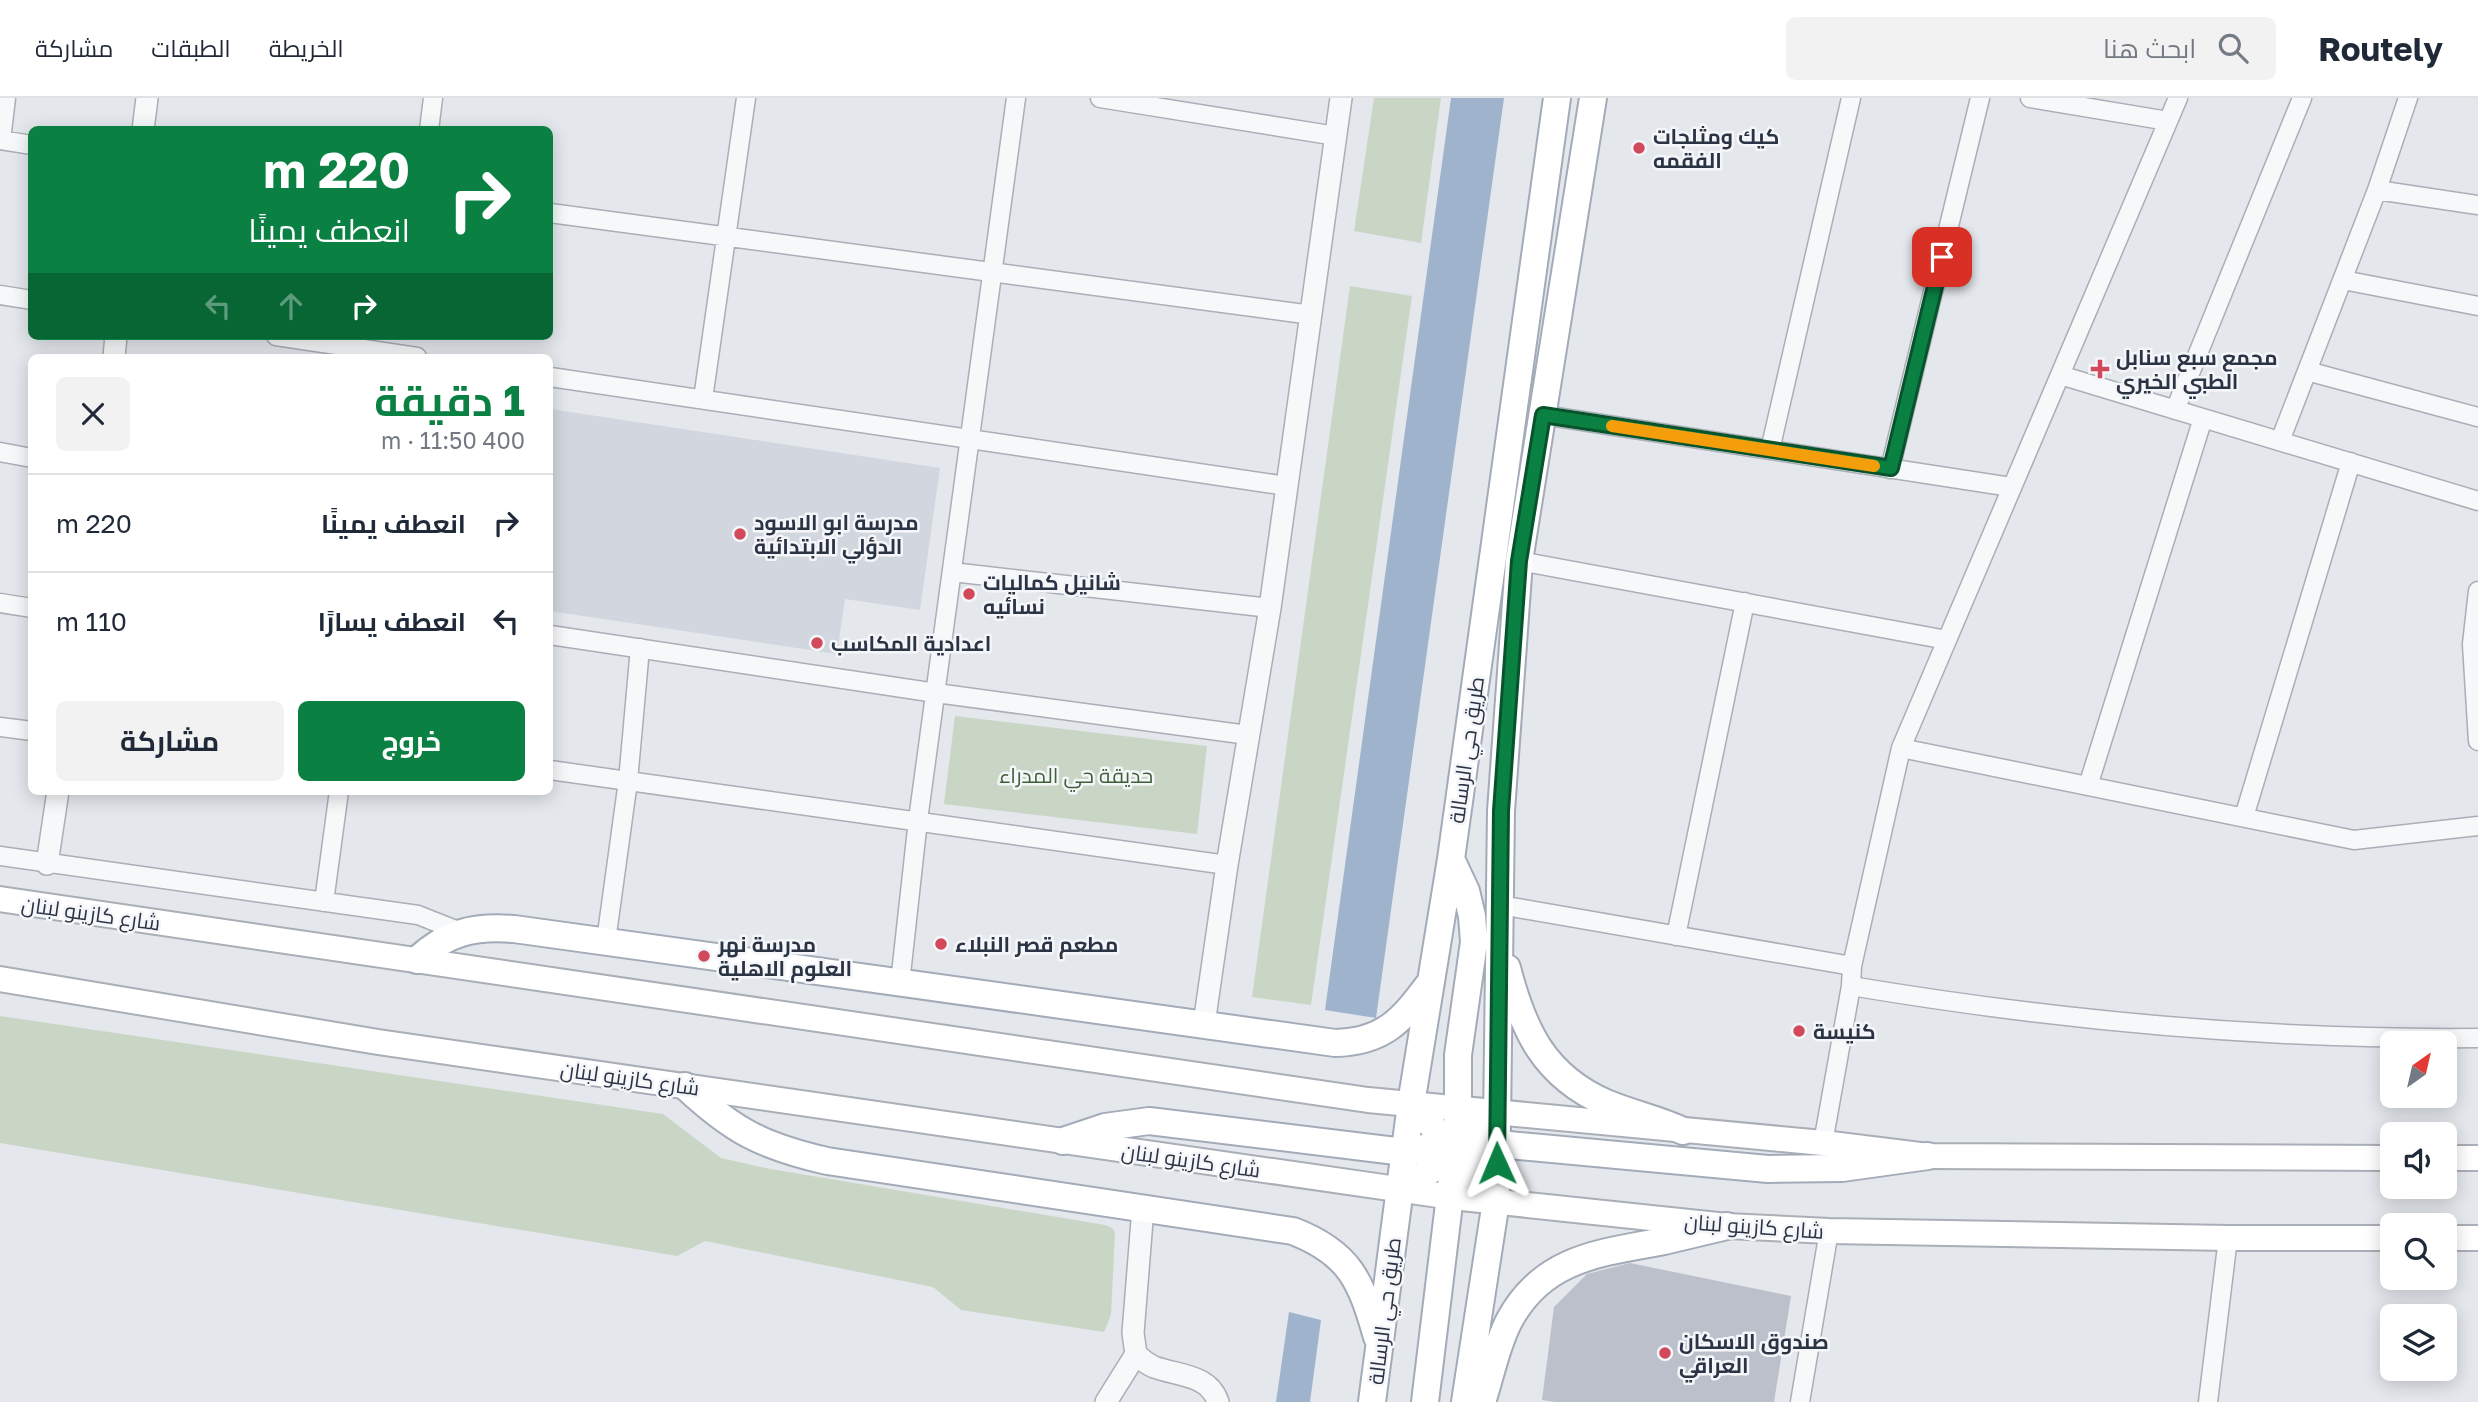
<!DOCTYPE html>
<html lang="ar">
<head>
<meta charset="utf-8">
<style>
  :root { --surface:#fff; --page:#f2f2f3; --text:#1f2937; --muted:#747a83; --line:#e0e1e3; --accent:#0b8043 }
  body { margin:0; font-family:"Golos Text",Cairo,sans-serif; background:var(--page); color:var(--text); direction:rtl; height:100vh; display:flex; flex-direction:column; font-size:26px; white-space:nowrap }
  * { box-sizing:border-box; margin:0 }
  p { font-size:23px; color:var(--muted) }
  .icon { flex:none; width:38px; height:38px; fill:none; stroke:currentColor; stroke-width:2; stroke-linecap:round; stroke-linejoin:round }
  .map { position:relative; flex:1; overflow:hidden; direction:ltr }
  .details { position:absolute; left:28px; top:256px; width:525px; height:441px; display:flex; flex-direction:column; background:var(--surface); border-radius:10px; box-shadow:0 4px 18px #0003; direction:rtl }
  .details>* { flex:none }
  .banner { position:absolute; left:28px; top:28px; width:525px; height:214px; border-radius:10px; box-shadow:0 4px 18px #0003; direction:rtl; background:#0b8043; color:#fff; overflow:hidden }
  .needle { width:46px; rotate:34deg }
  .fabs { position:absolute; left:2380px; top:933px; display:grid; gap:14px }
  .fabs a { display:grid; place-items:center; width:77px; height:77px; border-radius:10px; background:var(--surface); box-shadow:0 4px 18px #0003; font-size:35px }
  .pin { position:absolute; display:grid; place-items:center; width:60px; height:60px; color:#fff; margin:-30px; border-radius:14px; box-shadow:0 4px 10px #0006 }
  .me { position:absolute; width:77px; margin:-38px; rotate:359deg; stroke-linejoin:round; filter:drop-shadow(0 0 5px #0008) }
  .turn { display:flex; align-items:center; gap:24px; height:147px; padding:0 28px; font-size:32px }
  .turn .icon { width:91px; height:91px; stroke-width:2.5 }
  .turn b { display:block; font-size:49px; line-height:60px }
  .lanes { display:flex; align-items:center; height:66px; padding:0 28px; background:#0003; justify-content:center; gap:35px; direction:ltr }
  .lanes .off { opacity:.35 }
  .round { display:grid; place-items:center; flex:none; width:74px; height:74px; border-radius:10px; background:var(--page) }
  .summary { display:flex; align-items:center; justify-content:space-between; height:119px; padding:0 28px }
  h1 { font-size:42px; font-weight:700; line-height:52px; color:var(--accent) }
  .button { display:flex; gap:14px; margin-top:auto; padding:14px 28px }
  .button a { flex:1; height:80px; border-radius:10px; background:var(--accent); color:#fff; font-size:28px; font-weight:700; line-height:80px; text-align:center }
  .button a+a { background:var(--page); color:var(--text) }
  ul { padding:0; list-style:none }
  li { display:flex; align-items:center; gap:21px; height:98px; padding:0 28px; border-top:2px solid var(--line) }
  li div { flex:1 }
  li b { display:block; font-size:26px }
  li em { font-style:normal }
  header { display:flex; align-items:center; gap:42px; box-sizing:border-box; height:98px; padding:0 35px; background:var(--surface); border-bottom:2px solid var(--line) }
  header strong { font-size:33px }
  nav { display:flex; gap:38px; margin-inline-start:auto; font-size:24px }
  .search { width:490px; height:63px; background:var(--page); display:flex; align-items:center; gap:18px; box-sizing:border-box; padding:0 24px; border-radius:10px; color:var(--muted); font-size:26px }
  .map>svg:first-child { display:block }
  .built { fill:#d2d6de }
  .green { fill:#c9d6c5 }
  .water { fill:#9fb4cc }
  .building { fill:#bbc0ca }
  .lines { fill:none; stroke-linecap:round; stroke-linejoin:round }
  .minor-casing { stroke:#a9aeb7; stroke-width:21 }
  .tertiary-casing { stroke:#a9aeb7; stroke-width:24 }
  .secondary-casing { stroke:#a9aeb7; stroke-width:28 }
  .primary-casing { stroke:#a3abb8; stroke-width:30 }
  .minor { stroke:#f7f8fa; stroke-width:18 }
  .tertiary { stroke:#f7f8fa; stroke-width:21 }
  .secondary { stroke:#fff; stroke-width:24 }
  .primary { stroke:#fff; stroke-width:26 }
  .route-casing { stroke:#07532c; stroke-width:18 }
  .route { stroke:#0b8043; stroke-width:12 }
  .slow { stroke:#f59e0b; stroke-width:12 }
  .poi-dot { fill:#d1495b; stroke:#f4f6f9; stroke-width:2.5 }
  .labels { text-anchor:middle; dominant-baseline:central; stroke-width:5; stroke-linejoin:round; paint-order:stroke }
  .poi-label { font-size:21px; font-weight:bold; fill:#2b3445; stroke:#f4f6f9; text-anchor:start }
  .street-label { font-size:21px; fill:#2b3445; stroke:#f4f6f9 }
  .park-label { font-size:21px; fill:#3f6138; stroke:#f4f6f9 }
</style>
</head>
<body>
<header>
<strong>Routely</strong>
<div class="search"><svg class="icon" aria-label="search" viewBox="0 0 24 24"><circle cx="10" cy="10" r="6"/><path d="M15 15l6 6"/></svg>ابحث هنا</div>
<nav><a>الخريطة</a><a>الطبقات</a><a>مشاركة</a></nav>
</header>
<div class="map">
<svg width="2478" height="1304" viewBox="0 0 2478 1304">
  <rect width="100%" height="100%" fill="#e4e7ec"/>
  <!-- built -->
  <path class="built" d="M550,311L940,370L920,512L845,501L837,556L550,513Z"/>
  <!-- green -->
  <path class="green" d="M1374,0H1441L1421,145L1354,133Z
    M1350,188L1412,198L1311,907L1252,899Z
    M955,618L1207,648L1197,736L944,706Z
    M0,918L663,1016L721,1060L765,1070L1105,1127L1112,1130L1115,1134L1111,1217L1104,1234L961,1212L933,1189L705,1143L677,1158L0,1045Z"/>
  <!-- water -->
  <path class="water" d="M1451,0H1504L1376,920L1325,912Z
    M1289,1214L1321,1222L1310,1304H1276Z"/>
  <!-- building -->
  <path class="building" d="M1630,1165L1791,1198L1774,1304H1555L1542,1302L1554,1209L1587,1176Z"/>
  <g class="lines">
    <defs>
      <path id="minor" d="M1100,0L1336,38
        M2030,0L2168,23
        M429,32L433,0
        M0,42L32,47
        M1,42L6,0
        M2377,92L2478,107
        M550,115L1312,217
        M2343,182L2478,208
        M0,197L32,202
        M276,238L417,259
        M2307,273L2478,319
        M2060,277L2478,403
        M550,279L1287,388
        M703,301L746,0
        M2175,312L2302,0
        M1543,317L2011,389
        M2280,343L2377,92L2408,0
        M1770,352L1851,0
        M0,354L32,360
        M1890,371L1980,0
        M1519,463L1947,542
        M952,474L1270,510
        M2478,493L2472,546L2478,643
        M0,505L32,510
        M550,537L936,595L1248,637
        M0,629L32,633
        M1901,650L2354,742L2478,728
        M550,672L1227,767
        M2088,688L2203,320
        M2244,719L2351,364
        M0,758L418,817L461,834
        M324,804L339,693
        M1500,807L1852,868
        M1676,838L1745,504
        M606,843L628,683L640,550
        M900,885L918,722L1016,0
        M1851,888C2060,923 2266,942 2478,940
        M1823,1045L1851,888L1852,868L1901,650L2178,0
        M1800,1304L1829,1133
        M2208,1304L2228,1140"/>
      <path id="tertiary" d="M143,32L147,0
        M114,259L116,238
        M47,766L58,693
        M1204,926L1227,767L1270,510L1341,0
        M1143,1110L1133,1235L1136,1256C1141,1261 1147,1266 1154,1269C1178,1278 1209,1276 1218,1304
        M1106,1304L1136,1256"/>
      <path id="secondary" d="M0,801L1368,1002L1823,1045L1928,1058L2392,1060
        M0,881L378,944L1452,1099L1727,1128L1829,1133L2228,1140H2392
        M2445,1060H2478
        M2445,1140H2478"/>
      <path id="primary" d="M1451,761L1466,793L1472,818L1474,844L1458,957V1038L1473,1078L1496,1103
        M417,862C447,834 474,828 514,831L1335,945C1384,944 1402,922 1429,886
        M1507,870C1523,932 1544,978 1606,1005C1632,1016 1658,1021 1683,1033
        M685,988C733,1033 762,1048 827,1063L1293,1133C1350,1155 1361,1183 1377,1239
        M1411,1006C1438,1029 1447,1046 1452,1081L1425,1304
        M1063,1043L1105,1029L1149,1023L1404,1054C1440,1050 1467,1033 1496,1013
        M1400,1092C1431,1072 1460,1049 1498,1046L1768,1071L1842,1070L1928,1058
        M1372,1304L1411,1006L1451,761L1557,0
        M1465,1304L1496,1103L1501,713L1519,463L1593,0
        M1482,1304C1491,1277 1496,1248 1509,1223C1543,1159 1601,1155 1664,1143C1685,1138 1706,1133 1727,1128"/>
    </defs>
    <!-- minor casing -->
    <use href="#minor" class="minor-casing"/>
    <!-- tertiary casing -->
    <use href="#tertiary" class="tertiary-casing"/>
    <!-- secondary casing -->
    <use href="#secondary" class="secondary-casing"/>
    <!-- primary casing -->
    <use href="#primary" class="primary-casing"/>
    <!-- minor -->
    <use href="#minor" class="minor"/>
    <!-- tertiary -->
    <use href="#tertiary" class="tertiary"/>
    <!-- secondary -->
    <use href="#secondary" class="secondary"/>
    <!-- primary -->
    <use href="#primary" class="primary"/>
  </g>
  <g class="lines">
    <defs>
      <path id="route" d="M1497,1065L1501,713L1519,463L1543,317L1891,370L1942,159"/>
    </defs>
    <!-- route casing -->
    <use href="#route" class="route-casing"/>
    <!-- route -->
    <use href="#route" class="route"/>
    <!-- slow -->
    <path class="slow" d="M1612,328L1874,368"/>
  </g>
  <!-- markers -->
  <g class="poi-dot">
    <circle cx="1639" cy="50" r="7"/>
    <path d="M2096.5 260.5h7v7h7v7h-7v7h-7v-7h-7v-7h7z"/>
    <circle cx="740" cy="436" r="7"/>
    <circle cx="969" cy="496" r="7"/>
    <circle cx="817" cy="545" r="7"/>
    <circle cx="941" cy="846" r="7"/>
    <circle cx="704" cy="858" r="7"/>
    <circle cx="1799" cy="933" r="7"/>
    <circle cx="1665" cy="1255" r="7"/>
  </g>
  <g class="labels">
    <!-- poi labels -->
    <g class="poi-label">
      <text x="1653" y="38">كيك ومثلجات<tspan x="1653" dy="24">الفقمه</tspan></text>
      <text x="2116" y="259">مجمع سبع سنابل<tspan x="2116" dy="24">الطبي الخيري</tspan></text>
      <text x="754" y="424">مدرسة ابو الاسود<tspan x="754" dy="24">الدؤلي الابتدائية</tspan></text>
      <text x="983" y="484">شانيل كماليات<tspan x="983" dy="24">نسائيه</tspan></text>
      <text x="831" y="545">اعدادية المكاسب</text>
      <text x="718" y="846">مدرسة نهر<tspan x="718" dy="24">العلوم الاهلية</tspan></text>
      <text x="955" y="846">مطعم قصر النبلاء</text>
      <text x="1813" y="933">كنيسة</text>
      <text x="1679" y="1243">صندوق الاسكان<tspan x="1679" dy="24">العراقي</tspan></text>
    </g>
    <!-- street labels -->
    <g class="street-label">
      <text transform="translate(1466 652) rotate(-82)">طريق حي الرسالة</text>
      <text transform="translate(91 815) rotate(8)">شارع كازينو لبنان</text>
      <text transform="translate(630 980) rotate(8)">شارع كازينو لبنان</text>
      <text transform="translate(1191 1062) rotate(8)">شارع كازينو لبنان</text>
      <text transform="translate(1754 1128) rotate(4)">شارع كازينو لبنان</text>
      <text transform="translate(1384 1213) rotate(-83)">طريق حي الرسالة</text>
    </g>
    <!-- park labels -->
    <g class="park-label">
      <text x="1076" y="677">حديقة حي المدراء</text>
    </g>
  </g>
</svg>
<div class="fabs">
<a><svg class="needle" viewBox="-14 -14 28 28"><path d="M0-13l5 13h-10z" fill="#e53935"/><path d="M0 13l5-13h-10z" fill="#747a83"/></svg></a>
<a><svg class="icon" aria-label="sound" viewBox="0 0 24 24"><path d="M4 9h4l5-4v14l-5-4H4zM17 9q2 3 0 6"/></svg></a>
<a><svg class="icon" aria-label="search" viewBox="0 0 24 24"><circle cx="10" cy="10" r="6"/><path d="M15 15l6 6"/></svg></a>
<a><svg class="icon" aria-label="layers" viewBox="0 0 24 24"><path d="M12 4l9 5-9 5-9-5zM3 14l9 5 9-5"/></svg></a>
</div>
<div class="pin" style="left:1942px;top:159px;background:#d93025"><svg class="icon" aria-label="arrive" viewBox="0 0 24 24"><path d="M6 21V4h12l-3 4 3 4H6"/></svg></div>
<svg class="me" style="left:1497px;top:1065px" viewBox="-20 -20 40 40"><path d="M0-17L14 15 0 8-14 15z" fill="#0b8043" stroke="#fff" stroke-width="4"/></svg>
<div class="banner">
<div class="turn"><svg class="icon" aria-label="right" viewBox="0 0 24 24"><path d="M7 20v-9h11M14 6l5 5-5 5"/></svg><div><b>220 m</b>انعطف يمينًا</div></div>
<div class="lanes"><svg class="icon off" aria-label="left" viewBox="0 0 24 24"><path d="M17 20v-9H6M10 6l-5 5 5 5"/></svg><svg class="icon off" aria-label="ahead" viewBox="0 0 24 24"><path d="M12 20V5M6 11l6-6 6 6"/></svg><svg class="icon" aria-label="right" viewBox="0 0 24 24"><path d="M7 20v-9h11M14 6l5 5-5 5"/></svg></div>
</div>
<section class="details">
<div class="summary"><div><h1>1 دقيقة</h1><p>400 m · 11:50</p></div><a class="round"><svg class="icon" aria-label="close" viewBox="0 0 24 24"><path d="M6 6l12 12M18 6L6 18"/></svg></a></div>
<ul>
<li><svg class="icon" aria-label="right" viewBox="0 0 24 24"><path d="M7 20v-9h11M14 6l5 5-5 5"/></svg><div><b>انعطف يمينًا</b></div><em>220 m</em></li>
<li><svg class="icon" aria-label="left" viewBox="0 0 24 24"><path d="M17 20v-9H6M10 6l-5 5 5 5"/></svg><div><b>انعطف يسارًا</b></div><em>110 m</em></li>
</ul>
<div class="button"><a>خروج</a><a>مشاركة</a></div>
</section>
</div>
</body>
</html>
